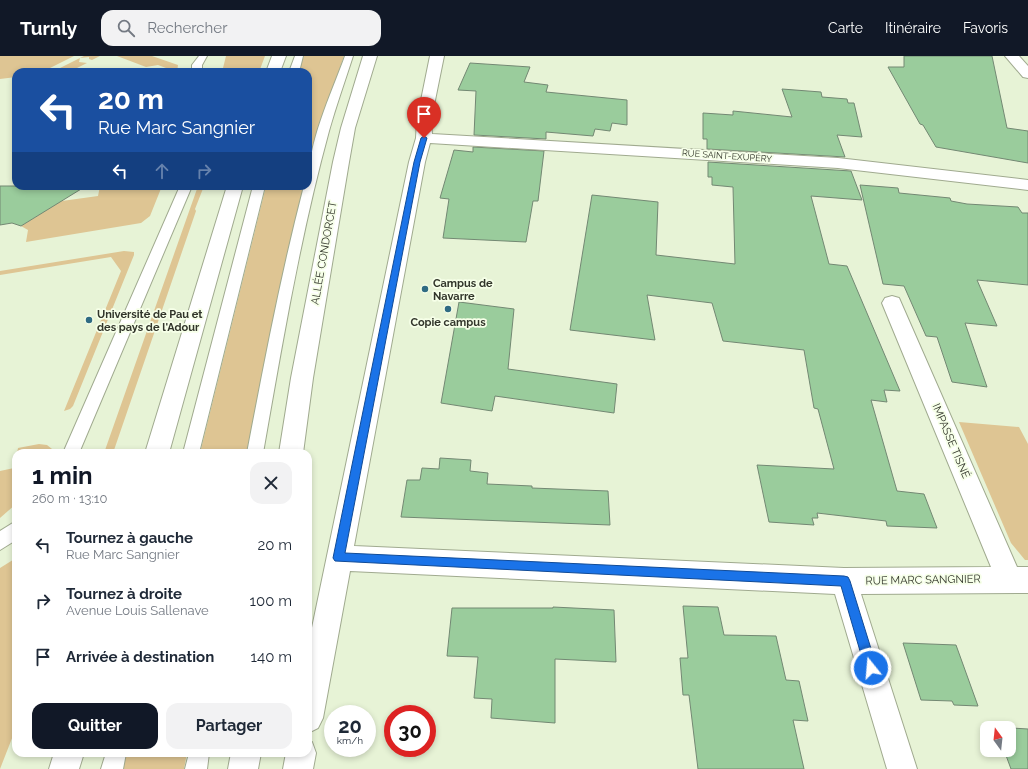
<!DOCTYPE html>
<html lang="fr">
<head>
<meta charset="utf-8">
<style>
  :root { --surface:#fff; --page:#f2f2f3; --text:#1f2937; --muted:#747a83; --accent:#111827 }
  body { margin:0; font-family:Raleway,sans-serif; background:var(--page); color:var(--text); height:100vh; display:flex; flex-direction:column; font-size:15px; white-space:nowrap }
  * { box-sizing:border-box; margin:0 }
  p { font-size:13px; color:var(--muted) }
  .icon { flex:none; width:22px; height:22px; fill:none; stroke:currentColor; stroke-width:2; stroke-linecap:round; stroke-linejoin:round }
  .map { position:relative; flex:1; overflow:hidden }
  .side { position:absolute; left:12px; top:393px; width:300px; height:308px; display:flex; flex-direction:column; background:var(--surface); border-radius:12px; box-shadow:0 2px 6px #0003 }
  .side>* { flex:none }
  .guide { position:absolute; left:12px; top:12px; width:300px; height:122px; border-radius:12px; box-shadow:0 2px 6px #0003; background:#1a4fa0; color:#fff; overflow:hidden }
  .needle { width:26px; rotate:345deg }
  .controls { position:absolute; left:980px; top:665px; display:grid; gap:8px }
  .controls a { display:grid; place-items:center; width:36px; height:36px; border-radius:8px; background:var(--surface); box-shadow:0 2px 6px #0003; font-size:20px }
  .speed { position:absolute; left:324px; top:649px; display:flex; gap:8px; font-size:20px; font-weight:700; text-align:center }
  .speed>* { display:grid; place-content:center; width:52px; height:52px; border-radius:50%; background:var(--surface); box-shadow:0 2px 6px #0003; line-height:1 }
  .speed small { font-size:10px; font-weight:400 }
  .speed .limit { border:6px solid #d22; background:#fff; color:#111 }
  .pin { position:absolute; display:grid; place-items:center; width:34px; height:34px; color:#fff; margin:-41px -17px; border-radius:50% 50% 50% 0; rotate:-45deg; box-shadow:0 0 4px #0007 }
  .pin .icon { rotate:45deg }
  .me { position:absolute; width:44px; margin:-22px; rotate:343deg; stroke-linejoin:round; filter:drop-shadow(0 0 3px #0008) }
  .turn { display:flex; align-items:center; gap:14px; height:84px; padding:0 20px; font-size:18px }
  .turn .icon { width:52px; height:52px; stroke-width:2.5 }
  .turn b { display:block; font-size:28px; line-height:34px }
  .lanes { display:flex; align-items:center; height:38px; padding:0 20px; background:#0003; justify-content:center; gap:20px; direction:ltr }
  .lanes .off { opacity:.35 }
  .round { display:grid; place-items:center; flex:none; width:42px; height:42px; border-radius:12px; background:var(--page) }
  .headline { display:flex; align-items:center; justify-content:space-between; height:68px; padding:0 20px }
  h1 { font-size:24px; font-weight:700; line-height:30px; color:var(--accent) }
  .action { display:flex; gap:8px; margin-top:auto; padding:8px 20px }
  .action a { flex:1; height:46px; border-radius:12px; background:var(--accent); color:#fff; font-size:16px; font-weight:700; line-height:46px; text-align:center }
  .action a+a { background:var(--page); color:var(--text) }
  ul { padding:0; list-style:none }
  li { display:flex; align-items:center; gap:12px; height:56px; padding:0 20px }
  li div { flex:1 }
  li b { display:block; font-size:15px }
  li em { font-style:normal }
  header { display:flex; align-items:center; gap:24px; box-sizing:border-box; height:56px; padding:0 20px; background:var(--accent); color:#fff }
  header strong { font-size:19px }
  nav { display:flex; gap:22px; margin-inline-start:auto; font-size:14px }
  .search { width:280px; height:36px; background:var(--page); display:flex; align-items:center; gap:10px; box-sizing:border-box; padding:0 14px; border-radius:12px; color:var(--muted); font-size:15px }
  .map>svg:first-child { display:block }
  .green { fill:#dec593 }
  .building { fill:#9acc9c; stroke:#738873 }
  .lines { fill:none; stroke-linecap:round; stroke-linejoin:round }
  .lane-casing { stroke:#a0aa8f; stroke-width:2 }
  .street-casing { stroke:#a0aa8f; stroke-width:2 }
  .secondary-casing { stroke:#a0aa8f; stroke-width:2 }
  .lane { fill:#fff; fill-rule:evenodd }
  .street { fill:#fff; fill-rule:evenodd }
  .secondary { fill:#fff; fill-rule:evenodd }
  .route { fill:#1a73e8; stroke:#114b97 }
  .poi-dot { fill:#2f6b83; stroke:#f6ffe8; stroke-width:1.5 }
  .labels { text-anchor:middle; dominant-baseline:central; stroke-width:3.5; stroke-linejoin:round; paint-order:stroke }
  .far-street-label { font-size:9px; fill:#31352a; stroke:#f6ffe8 }
  .street-label { font-size:11px; fill:#31352a; stroke:#f6ffe8 }
  .poi-label { font-size:11px; font-weight:bold; fill:#31352a; stroke:#f6ffe8; text-anchor:start }
</style>
</head>
<body>
<header>
<strong>Turnly</strong>
<div class="search"><svg class="icon" aria-label="search" viewBox="0 0 24 24"><circle cx="10" cy="10" r="6"/><path d="M15 15l6 6"/></svg>Rechercher</div>
<nav><a>Carte</a><a>Itinéraire</a><a>Favoris</a></nav>
</header>
<div class="map">
<svg width="1028" height="713" viewBox="0 0 1028 713">
  <rect width="100%" height="100%" fill="#e7f3d6"/>
  <!-- green -->
  <path class="green" d="M0,0H74L42,16H16V21L0,23Z
    M84,0H100L92,4L89,3V1L80,2L79,6L87,7L71,15L73,16H52Z
    M117,0H152L178,9L177,16H166V12L158,9L146,11Z
    M226,0H265L259,16H222Z
    M304,0H344L326,53L308,114V16H298Z
    M100,130H162L150,160L141,167L26,186L28,174L21,170L39,159L33,149L98,140Z
    M198,130H204L195,153L196,155L113,397H104Z
    M266,130H304L247,397H200Z
    M124,195L134,196V199L73,350L70,353L64,355L121,215L111,201L0,219V215Z
    M959,366L1019,371L1028,388V504H1025L1011,487Z
    M39,388L47,389L52,393L53,397H17L18,392Z
    M16,400V448L0,462V415L14,412Z
    M16,502V672L0,713V512Z
    M125,697H187L184,713H121Z"/>
  <!-- building -->
  <path class="building" d="M904,0H992L1007,72L1028,75V107L936,91L923,69L920,68L888,11H904Z
    M470,7L530,11L524,26L548,29L546,36L627,44V69L612,67L610,75L595,73L593,80L546,76V83L474,79L476,35L458,34Z
    M782,33L821,36L822,41L847,43L848,47H854L862,81L837,79L845,101L707,93V83H703V57L733,59V55L792,61Z
    M473,91L544,95L538,145H533L526,186L443,182L449,143L440,142L454,94L473,96Z
    M708,106L851,115L862,144L811,140L829,208L847,210L900,335L884,334L887,346L871,344L897,435L924,438L937,472L887,470L886,465L817,457L818,462H812L814,469L769,466L757,409L834,413L818,353L814,352L804,294L723,285L712,247L647,239L655,284L570,274L592,139L658,146L656,199L735,208L733,131L712,129V121H708Z
    M860,129L898,132L899,137L950,142L951,145L967,148L1018,151L1022,157H1028V229L977,224L997,270L965,267L987,331L952,326L937,281L926,280L904,230L883,228Z
    M0,130H86L21,170L12,167L0,169Z
    M459,246L514,253L508,313L617,328L614,357L495,340L492,355L441,347Z
    M440,402L471,404L470,415L488,417L487,428L532,430V432L608,435L610,469L401,461L407,424H420L422,412L439,413Z
    M683,550L718,551L724,579L776,580L786,624L799,625L808,665L793,664L804,713H698L689,639H683L680,602H688Z
    M553,551L614,554L616,606L555,603V667L491,662L492,643L474,642L478,601L447,600L452,552H553Z
    M903,587L956,589L978,650L954,649L952,645L921,644Z
    M995,671L1028,673V713H1011L1004,694H1009V672Z"/>
  <g class="lines">
    <defs>
      <path id="lane" d="M199,0H207L202,9V16H192V9Z
        M295,0H303L299,16H289Z
        M345,0H353C345,25 336,50 329,75C300,181 282,289 263,397H247C264,308 281,218 304,130H308C308,86 330,41 345,0Z
        M180,130H192L79,397H63Z
        M253,130H265L199,397H183Z
        M16,465V484L0,494V475Z
        M106,697H126L123,713H101Z
        M189,697H209L207,713H185Z"/>
      <path id="street" d="M430,0H444L431,64L432,78L838,102L1028,124V134L838,112L430,87L425,106L354,490L844,512L991,511L882,247L885,242L892,240L899,242L1017,511H1028V537L861,538L917,713H887L835,538L350,515L323,662L318,672L308,677V591L409,106L416,82L417,64Z
        M1005,0H1019L1028,10V22L1023,21Z
        M308,685L312,686L316,697L313,713H283L286,697H308Z"/>
      <path id="secondary" d="M272,0H286L280,16H266Z
        M363,0H377L355,72L349,106L313,322L303,397H279L291,322L333,106L341,72Z
        M227,130H243L169,397H145Z
        M54,697H84L79,713H49Z
        M231,697H261L258,713H228Z"/>
    </defs>
    <!-- lane casing -->
    <use href="#lane" class="lane-casing"/>
    <!-- street casing -->
    <use href="#street" class="street-casing"/>
    <!-- secondary casing -->
    <use href="#secondary" class="secondary-casing"/>
    <!-- lane -->
    <use href="#lane" class="lane"/>
    <!-- street -->
    <use href="#street" class="street"/>
    <!-- secondary -->
    <use href="#secondary" class="secondary"/>
  </g>
  <!-- route -->
  <path class="route" d="M424,80L427,82L420,106L345,497L844,520L848,521L850,525L877,612L875,616L871,618L867,616L865,612L841,530L335,505L333,502L414,106L421,82Z"/>
  <!-- markers -->
  <g class="poi-dot">
    <circle cx="425" cy="233" r="4"/>
    <circle cx="448" cy="253" r="4"/>
    <circle cx="89" cy="264" r="4"/>
  </g>
  <g class="labels">
    <!-- far-street labels -->
    <g class="far-street-label">
      <text transform="translate(727 100) rotate(4)">RUE SAINT-EXUPÉRY</text>
    </g>
    <!-- street labels -->
    <g class="street-label">
      <text transform="translate(324 197) rotate(-80)">ALLÉE CONDORCET</text>
      <text transform="translate(951 385) rotate(67)">IMPASSE TISNÉ</text>
      <text transform="translate(923 524) rotate(-1)">RUE MARC SANGNIER</text>
    </g>
    <!-- poi labels -->
    <g class="poi-label">
      <text x="433" y="227">Campus de<tspan x="433" dy="13">Navarre</tspan></text>
      <text x="97" y="258">Université de Pau et<tspan x="97" dy="13">des pays de l'Adour</tspan></text>
      <text x="448" y="266" text-anchor="middle">Copie campus</text>
    </g>
  </g>
</svg>
<div class="controls">
<a><svg class="needle" viewBox="-14 -14 28 28"><path d="M0-13l5 13h-10z" fill="#e53935"/><path d="M0 13l5-13h-10z" fill="#747a83"/></svg></a>
</div>
<div class="speed"><div>20<small>km/h</small></div><div class="limit">30</div></div>
<div class="pin" style="left:424px;top:82px;background:#d93025"><svg class="icon" aria-label="arrive" viewBox="0 0 24 24"><path d="M6 21V4h12l-3 4 3 4H6"/></svg></div>
<svg class="me" style="left:871px;top:612px" viewBox="-20 -20 40 40"><circle r="17" fill="#1a73e8" stroke="#fff" stroke-width="3"/><path d="M0-11L8 9 0 5-8 9z" fill="#fff"/></svg>
<div class="guide">
<div class="turn"><svg class="icon" aria-label="left" viewBox="0 0 24 24"><path d="M17 20v-9H6M10 6l-5 5 5 5"/></svg><div><b>20 m</b>Rue Marc Sangnier</div></div>
<div class="lanes"><svg class="icon" aria-label="left" viewBox="0 0 24 24"><path d="M17 20v-9H6M10 6l-5 5 5 5"/></svg><svg class="icon off" aria-label="ahead" viewBox="0 0 24 24"><path d="M12 20V5M6 11l6-6 6 6"/></svg><svg class="icon off" aria-label="right" viewBox="0 0 24 24"><path d="M7 20v-9h11M14 6l5 5-5 5"/></svg></div>
</div>
<section class="side">
<div class="headline"><div><h1>1 min</h1><p>260 m · 13:10</p></div><a class="round"><svg class="icon" aria-label="close" viewBox="0 0 24 24"><path d="M6 6l12 12M18 6L6 18"/></svg></a></div>
<ul>
<li><svg class="icon" aria-label="left" viewBox="0 0 24 24"><path d="M17 20v-9H6M10 6l-5 5 5 5"/></svg><div><b>Tournez à gauche</b><p>Rue Marc Sangnier</p></div><em>20 m</em></li>
<li><svg class="icon" aria-label="right" viewBox="0 0 24 24"><path d="M7 20v-9h11M14 6l5 5-5 5"/></svg><div><b>Tournez à droite</b><p>Avenue Louis Sallenave</p></div><em>100 m</em></li>
<li><svg class="icon" aria-label="arrive" viewBox="0 0 24 24"><path d="M6 21V4h12l-3 4 3 4H6"/></svg><div><b>Arrivée à destination</b></div><em>140 m</em></li>
</ul>
<div class="action"><a>Quitter</a><a>Partager</a></div>
</section>
</div>
</body>
</html>
